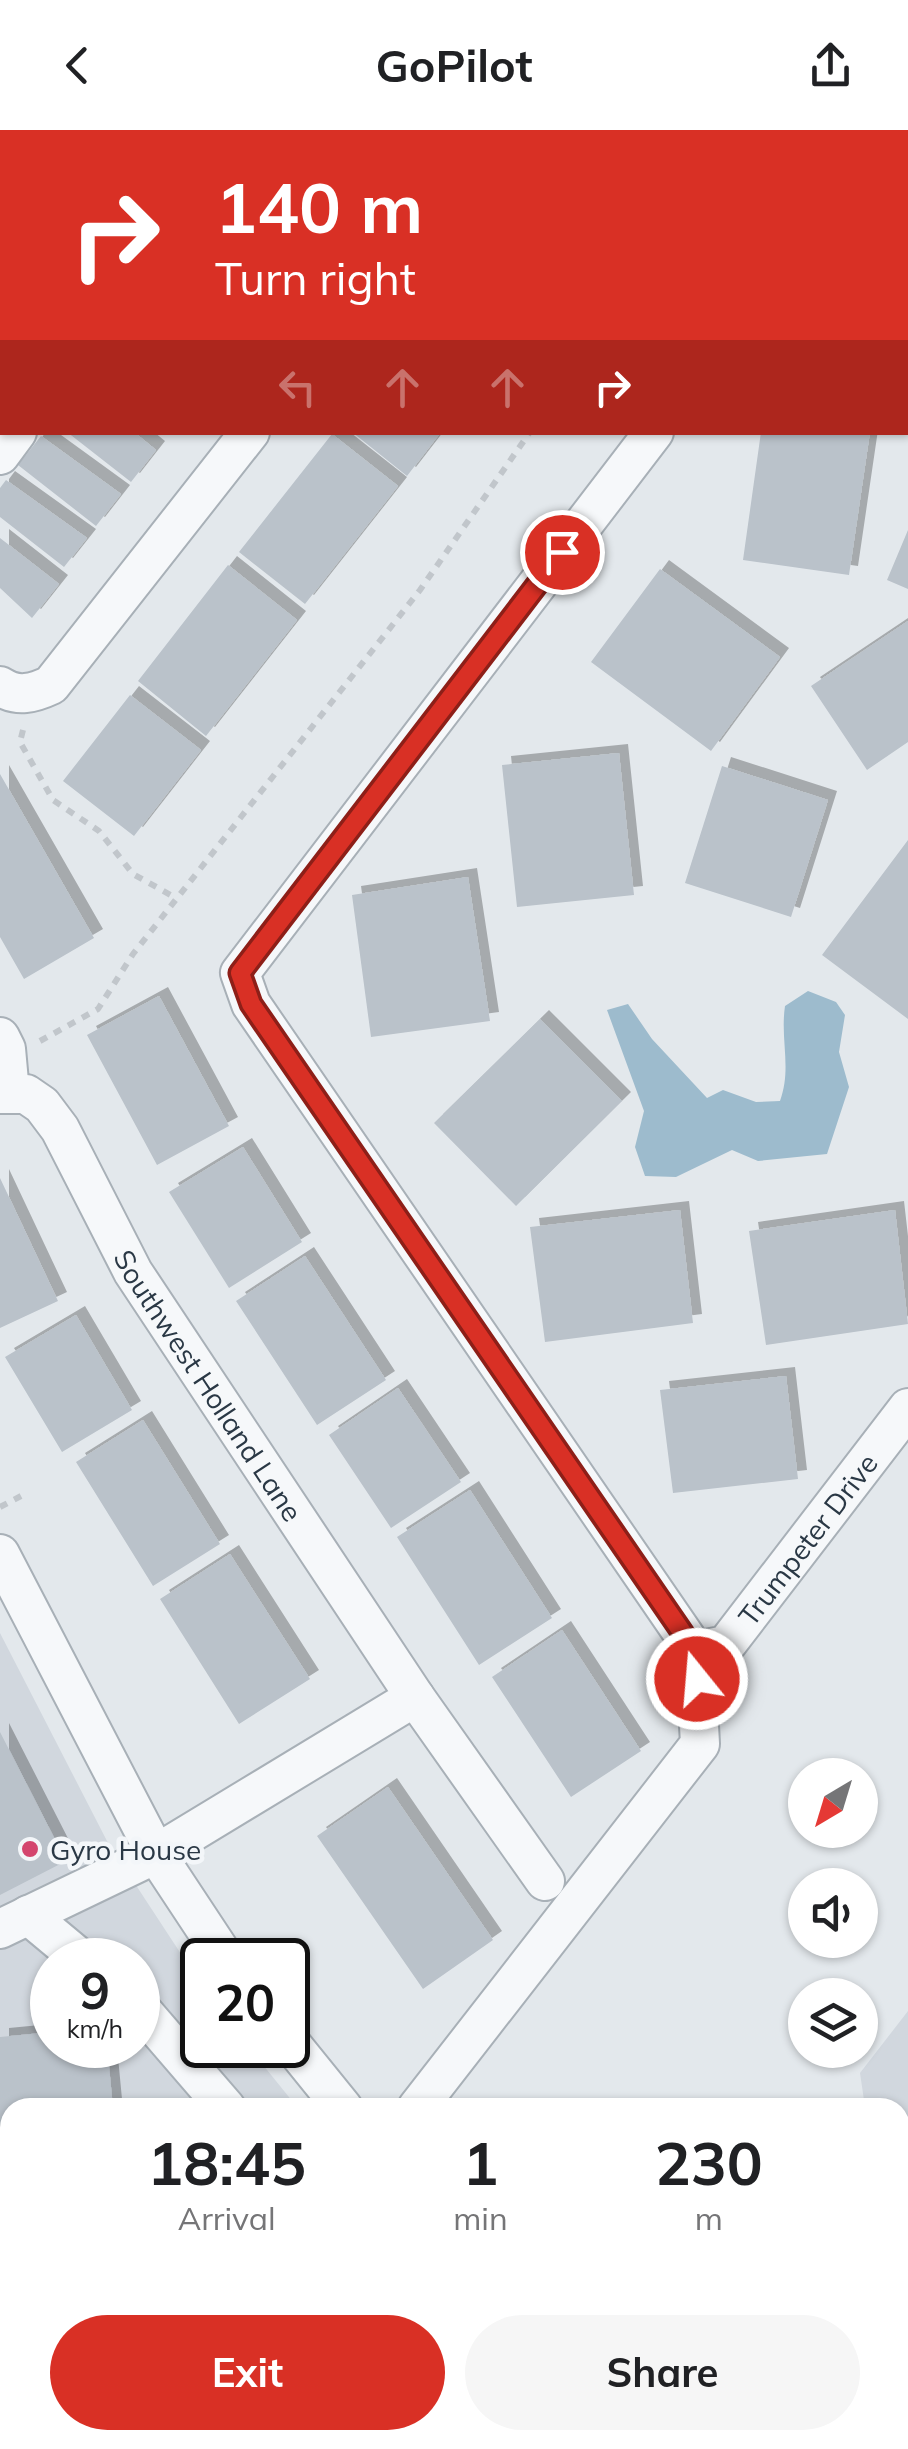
<!DOCTYPE html>
<html lang="en">
<head>
<meta charset="utf-8">
<style>
  :root { --surface:#fff; --page:#f6f6f6; --text:#202124; --muted:#757577; --accent:#d93025 }
  body { margin:0; font-family:Mulish,sans-serif; background:var(--page); color:var(--text); height:100vh; display:flex; flex-direction:column; font-size:38px; white-space:nowrap }
  * { box-sizing:border-box; margin:0 }
  p { font-size:32px; color:var(--muted) }
  .icon { flex:none; width:55px; height:55px; fill:none; stroke:currentColor; stroke-width:2; stroke-linecap:round; stroke-linejoin:round }
  .map { position:relative; flex:1; overflow:hidden }
  .details { position:absolute; left:0px; top:1968px; width:910px; height:352px; display:flex; flex-direction:column; background:var(--surface); border-radius:30px 30px 0 0; box-shadow:0 2px 8px #0004 }
  .details>* { flex:none }
  .guide { position:absolute; left:0px; top:0px; width:910px; height:305px; box-shadow:0 2px 8px #0004; background:#d93025; color:#fff; overflow:hidden }
  .needle { width:65px; rotate:218deg }
  .controls { position:absolute; left:788px; top:1628px; display:grid; gap:20px }
  .controls a { display:grid; place-items:center; width:90px; height:90px; border-radius:50%; background:var(--surface); box-shadow:0 2px 8px #0004; font-size:50px }
  .speed { position:absolute; left:30px; top:1808px; display:flex; gap:20px; font-size:50px; font-weight:700; text-align:center }
  .speed>* { display:grid; place-content:center; width:130px; height:130px; border-radius:50%; background:var(--surface); box-shadow:0 2px 8px #0004; line-height:1 }
  .speed small { font-size:25px; font-weight:400 }
  .speed .limit { border:5px solid #111; border-radius:15px; background:#fff; color:#111 }
  .pin { position:absolute; display:grid; place-items:center; width:85px; height:85px; color:#fff; margin:-42px; border:5px solid #fff; border-radius:50%; box-shadow:0 2px 10px #0007 }
  .me { position:absolute; width:110px; margin:-55px; rotate:343deg; stroke-linejoin:round; filter:drop-shadow(0 0 8px #0008) }
  .turn { display:flex; align-items:center; gap:35px; height:210px; padding:0 50px; font-size:45px }
  .turn .icon { width:130px; height:130px; stroke-width:2.5 }
  .turn b { display:block; font-size:70px; line-height:85px }
  .lanes { display:flex; align-items:center; height:95px; padding:0 50px; background:#0003; justify-content:center; gap:50px; direction:ltr }
  .lanes .off { opacity:.35 }
  .eta { display:flex; justify-content:space-evenly; align-items:center; height:170px; text-align:center }
  .eta b { font-size:60px; font-weight:700; line-height:70px }
  .action { display:flex; gap:20px; margin-top:auto; padding:20px 50px }
  .action a { flex:1; height:115px; border-radius:60px; background:var(--accent); color:#fff; font-size:40px; font-weight:700; line-height:115px; text-align:center }
  .action a+a { background:var(--page); color:var(--text) }
  header { display:flex; justify-content:space-between; align-items:center; height:130px; padding:0 50px; background:var(--surface); font-size:45px; font-weight:700 }
  .map>svg:first-child { display:block }
  .built { fill:#d1d7de; fill-rule:evenodd }
  .water { fill:#9dbbcd }
  .building { fill:#bac2ca; filter:url(#shadow) }
  .lines { fill:none; stroke-linecap:round; stroke-linejoin:round }
  .minor-casing { stroke:#a8b0b7; stroke-width:42 }
  .path { stroke:#c1c6cb; stroke-width:6; stroke-dasharray:8 8; stroke-linecap:butt }
  .minor { stroke:#f6f8fa; stroke-width:38 }
  .route-casing { stroke:#8d1f18; stroke-width:25 }
  .route { stroke:#d93025; stroke-width:18 }
  .poi-dot { fill:#d4456e; stroke:#f3f6f9; stroke-width:4 }
  .labels { text-anchor:middle; dominant-baseline:central; stroke-width:9; stroke-linejoin:round; paint-order:stroke }
  .street-label { font-size:28px; fill:#2a3845; stroke:#f3f6f9 }
  .poi-label { font-size:28px; fill:#2a3845; stroke:#f3f6f9; text-anchor:start }
</style>
</head>
<body>
<header><svg class="icon" aria-label="back" viewBox="0 0 24 24"><path d="M15 5l-7 7 7 7"/></svg>GoPilot<svg class="icon" aria-label="share" viewBox="0 0 24 24"><path d="M12 15V3M7 8l5-5 5 5M5 13v7h14v-7"/></svg></header>
<div class="map">
<svg width="908" height="2319" viewBox="0 0 908 2319">
  <defs>
    <filter id="shadow"><feDropShadow dx="9" dy="-9" stdDeviation="0" flood-color="#0004"/></filter>
  </defs>
  <rect width="100%" height="100%" fill="#e3e8ec"/>
  <!-- built -->
  <path class="built" d="M0,1503L107,1711L202,1856V1915H247L297,1977L10,1978V2310H656L668,2319H0ZM52,1830H138V1915H52Z
    M908,1881V2319H795L784,2310H900V1978L865,1977L860,1943Z"/>
  <!-- water -->
  <path class="water" d="M808,861L836,872L845,885L839,922L849,957L827,1024L758,1031L732,1020L676,1047L645,1046L635,1017L644,981L607,880L628,874L652,909L707,968L723,960L756,972L780,971C792,938 780,910 785,876Z"/>
  <!-- building -->
  <path class="building" d="M67,302H134L156,320L131,352Z
    M352,302H441L407,346Z
    M761,302H870L849,445L743,430Z
    M332,304L398,356L305,474L239,422Z
    M41,306L121,364L96,396L18,335Z
    M6,350L87,408L64,437L0,387V358Z
    M908,400V459L887,450Z
    M0,408L59,454L32,488L0,458Z
    M228,435L297,490L206,606L138,551Z
    M660,439L780,527L711,621L591,532Z
    M908,491V612L867,640L811,556Z
    M130,565L201,620L134,706L63,651Z
    M619,623L634,765L517,777L502,635Z
    M722,636L828,670L791,787L685,753Z
    M0,644L94,808L24,849L0,807Z
    M908,710V889L822,825Z
    M468,747L490,891L371,907L352,765Z
    M159,866L229,996L157,1035L87,905Z
    M540,889L622,971L516,1076L434,993Z
    M243,1017L302,1112L229,1158L169,1062Z
    M0,1048L58,1171L0,1198Z
    M680,1080L693,1193L545,1212L530,1097Z
    M895,1080L908,1194L766,1215L749,1101Z
    M305,1126L386,1250L317,1295L236,1171Z
    M76,1185L132,1280L62,1322L5,1227Z
    M786,1246L798,1349L673,1363L660,1260Z
    M398,1258L461,1352L391,1398L329,1305Z
    M143,1290L220,1414L153,1456L76,1332Z
    M470,1360L552,1488L479,1535L397,1407Z
    M230,1424L310,1549L239,1594L160,1469Z
    M562,1500L641,1621L571,1667L492,1547Z
    M0,1602L66,1731L0,1765Z
    M388,1657L493,1810L423,1859L317,1706Z
    M52,1902V1915H107L113,1978H10V2310H348V2319H0V1907Z
    M900,2177L908,2183V2244L900,2238Z"/>
  <g class="lines">
    <defs>
      <g id="minor">
        <path d="M41,0L43,2"/>
        <path d="M306,0L309,2"/>
        <path d="M714,0L717,2"/>
        <path d="M0,325L17,302"/>
        <path d="M0,556C17,568 34,563 51,555L250,302"/>
        <path d="M0,907L6,919L10,963"/>
        <path id="s1" d="M0,964H26L42,975L60,999L133,1142L415,1567L156,1724L0,1799"/>
        <path d="M0,1424L156,1724L226,1830"/>
        <path id="s2" d="M695,1521L726,1515L908,1278"/>
        <path d="M415,1567L545,1751"/>
        <path d="M28,1785L82,1830"/>
        <path d="M138,1876L226,1978"/>
        <path d="M288,1910L343,1978"/>
        <path d="M417,1978L700,1614L695,1521L251,874L240,843L654,302"/>
        <path d="M900,2091L908,2080"/>
        <path d="M411,2310L421,2319"/>
        <path d="M712,2310L723,2319"/>
      </g>
    </defs>
    <!-- minor casing -->
    <use href="#minor" class="minor-casing"/>
    <!-- path -->
    <path class="path" d="M843,0L846,2
      M786,2L788,0
      M864,2L865,0
      M0,91L2,87
      M23,600L20,612L53,670L99,701L133,744L176,768
      M40,911L98,879L133,824L420,460L530,302
      M0,1377L21,1366
      M780,2319L787,2310"/>
    <!-- minor -->
    <use href="#minor" class="minor"/>
  </g>
  <g class="lines">
    <defs>
      <path id="route" d="M562,422L240,843L251,874L695,1521L697,1549"/>
    </defs>
    <!-- route casing -->
    <use href="#route" class="route-casing"/>
    <!-- route -->
    <use href="#route" class="route"/>
  </g>
  <!-- markers -->
  <circle class="poi-dot" cx="30" cy="1719" r="10"/>
  <g class="labels">
    <!-- street labels -->
    <g class="street-label">
      <text stroke="none"><textPath href="#s1" startOffset="372">Southwest Holland Lane</textPath></text>
      <text stroke="none"><textPath href="#s2" startOffset="165">Trumpeter Drive</textPath></text>
    </g>
    <!-- poi labels -->
    <g class="poi-label">
      <text x="50" y="1719">Gyro House</text>
    </g>
  </g>
</svg>
<div class="controls">
<a><svg class="needle" viewBox="-14 -14 28 28"><path d="M0-13l5 13h-10z" fill="#e53935"/><path d="M0 13l5-13h-10z" fill="#757577"/></svg></a>
<a><svg class="icon" aria-label="sound" viewBox="0 0 24 24"><path d="M4 9h4l5-4v14l-5-4H4zM17 9q2 3 0 6"/></svg></a>
<a><svg class="icon" aria-label="layers" viewBox="0 0 24 24"><path d="M12 4l9 5-9 5-9-5zM3 14l9 5 9-5"/></svg></a>
</div>
<div class="speed"><div>9<small>km/h</small></div><div class="limit">20</div></div>
<div class="pin" style="left:562px;top:422px;background:#d93025"><svg class="icon" aria-label="arrive" viewBox="0 0 24 24"><path d="M6 21V4h12l-3 4 3 4H6"/></svg></div>
<svg class="me" style="left:697px;top:1549px" viewBox="-20 -20 40 40"><circle r="17" fill="#d93025" stroke="#fff" stroke-width="3"/><path d="M0-11L8 9 0 5-8 9z" fill="#fff"/></svg>
<div class="guide">
<div class="turn"><svg class="icon" aria-label="right" viewBox="0 0 24 24"><path d="M7 20v-9h11M14 6l5 5-5 5"/></svg><div><b>140 m</b>Turn right</div></div>
<div class="lanes"><svg class="icon off" aria-label="left" viewBox="0 0 24 24"><path d="M17 20v-9H6M10 6l-5 5 5 5"/></svg><svg class="icon off" aria-label="ahead" viewBox="0 0 24 24"><path d="M12 20V5M6 11l6-6 6 6"/></svg><svg class="icon off" aria-label="ahead" viewBox="0 0 24 24"><path d="M12 20V5M6 11l6-6 6 6"/></svg><svg class="icon" aria-label="right" viewBox="0 0 24 24"><path d="M7 20v-9h11M14 6l5 5-5 5"/></svg></div>
</div>
<section class="details">
<div class="eta">
<div><b>18:45</b><p>Arrival</p></div>
<div><b>1</b><p>min</p></div>
<div><b>230</b><p>m</p></div>
</div>
<div class="action"><a>Exit</a><a>Share</a></div>
</section>
</div>
</body>
</html>
